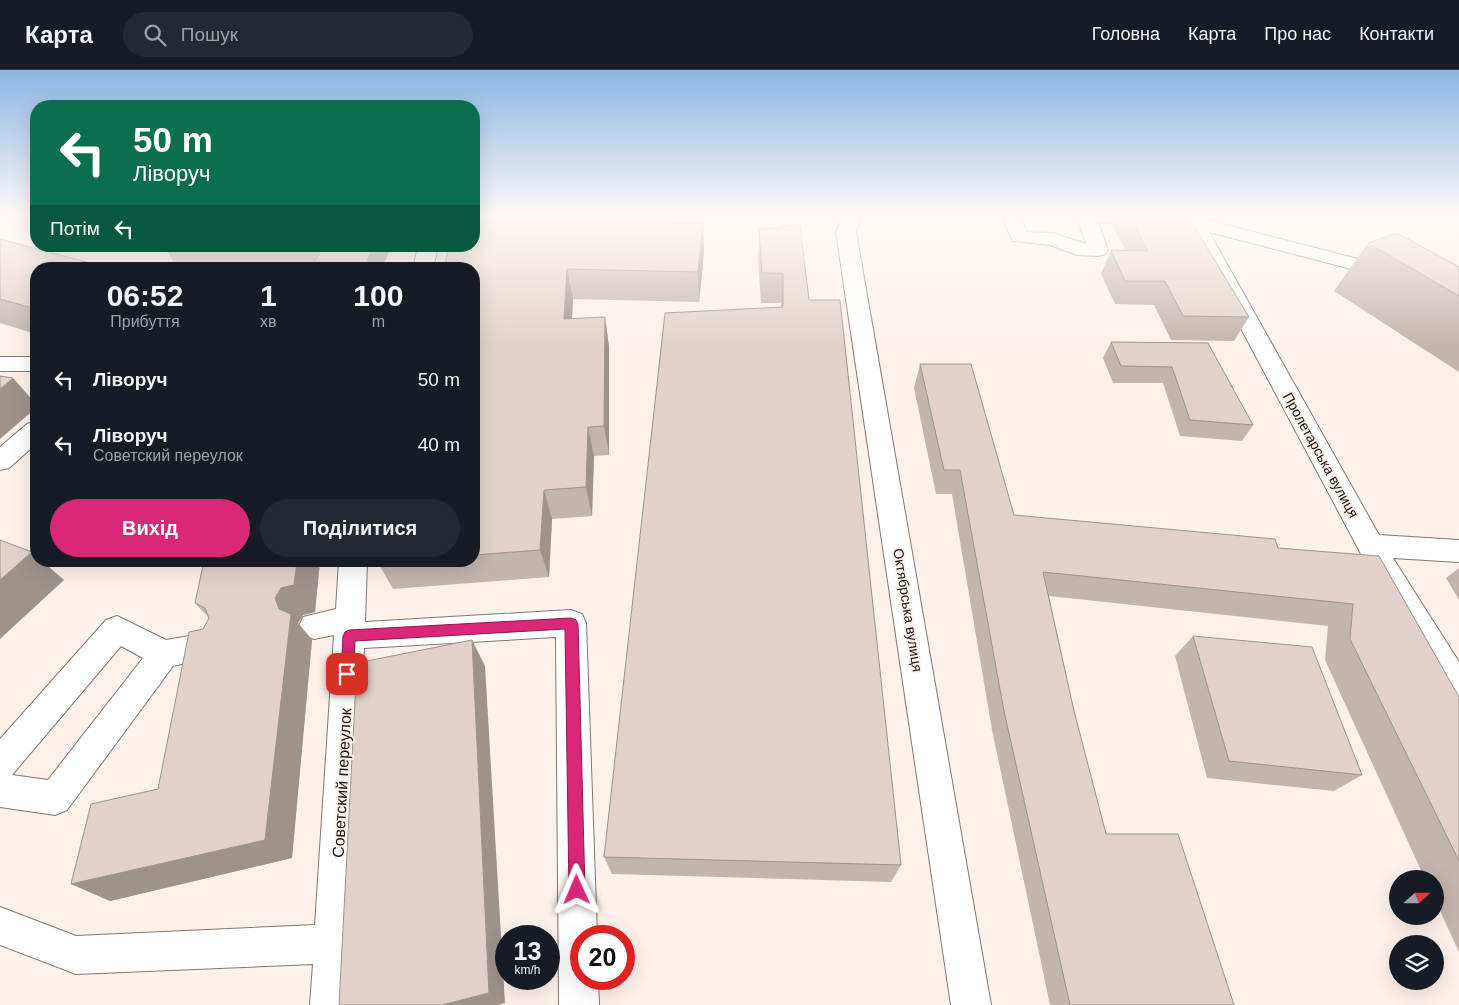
<!DOCTYPE html>
<html lang="uk">
<head>
<meta charset="utf-8">
<style>
  :root { --surface:#171b24; --page:#242831; --text:#f1f3f6; --muted:#9ea1a6; --line:#363941; --accent:#db2777 }
  body { margin:0; font-family:Helvetica,sans-serif; background:var(--page); color:var(--text); height:100vh; display:flex; flex-direction:column; font-size:19px; white-space:nowrap }
  * { box-sizing:border-box; margin:0 }
  p { font-size:16px; color:var(--muted) }
  .icon { flex:none; width:28px; height:28px; fill:none; stroke:currentColor; stroke-width:2; stroke-linecap:round; stroke-linejoin:round }
  .map { position:relative; flex:1; overflow:hidden }
  .drawer { position:absolute; left:30px; top:192px; width:450px; height:305px; display:flex; flex-direction:column; background:var(--surface); border-radius:20px; box-shadow:0 5px 20px #0002 }
  .drawer>* { flex:none }
  .top-card { position:absolute; left:30px; top:30px; width:450px; height:152px; border-radius:20px; box-shadow:0 5px 20px #0002; background:#0b6e4f; color:#fff; overflow:hidden }
  .needle { width:32px; rotate:69deg }
  .controls { position:absolute; left:1389px; top:800px; display:grid; gap:10px }
  .controls a { display:grid; place-items:center; width:55px; height:55px; border-radius:50%; background:var(--surface); box-shadow:0 5px 20px #0002; font-size:25px }
  .speed { position:absolute; left:495px; top:855px; display:flex; gap:10px; font-size:25px; font-weight:700; text-align:center }
  .speed>* { display:grid; place-content:center; width:65px; height:65px; border-radius:50%; background:var(--surface); box-shadow:0 5px 20px #0002; line-height:1 }
  .speed small { font-size:12px; font-weight:400 }
  .speed .limit { border:8px solid #d22; background:#fff; color:#111 }
  .pin { position:absolute; display:grid; place-items:center; width:42px; height:42px; color:#fff; margin:-21px; border-radius:10px; box-shadow:0 2px 8px #0006 }
  .me { position:absolute; width:55px; margin:-28px; rotate:359deg; stroke-linejoin:round; filter:drop-shadow(0 0 4px #0008) }
  .turn { display:flex; align-items:center; gap:18px; height:105px; padding:0 20px; font-size:22px }
  .turn .icon { width:65px; height:65px; stroke-width:2.5 }
  .turn b { display:block; font-size:35px; line-height:42px }
  .then { display:flex; align-items:center; height:48px; padding:0 20px; background:#0003; gap:10px; font-size:19px }
  .eta { display:flex; justify-content:space-evenly; align-items:center; height:85px; text-align:center }
  .eta b { font-size:30px; font-weight:700; line-height:35px }
  .cta { display:flex; gap:10px; margin-top:auto; padding:10px 20px }
  .cta a { flex:1; height:58px; border-radius:30px; background:var(--accent); color:#fff; font-size:20px; font-weight:700; line-height:58px; text-align:center }
  .cta a+a { background:var(--page); color:var(--text) }
  ul { padding:0; list-style:none }
  li { display:flex; align-items:center; gap:15px; height:65px; padding:0 20px }
  li div { flex:1 }
  li b { display:block; font-size:19px }
  li em { font-style:normal }
  header { display:flex; align-items:center; gap:30px; box-sizing:border-box; height:70px; padding:0 25px; background:var(--surface); border-bottom:1px solid var(--line) }
  header strong { font-size:24px }
  nav { display:flex; gap:28px; margin-inline-start:auto; font-size:18px }
  .search { width:350px; height:45px; background:var(--page); display:flex; align-items:center; gap:12px; box-sizing:border-box; padding:0 18px; border-radius:28px; color:var(--muted); font-size:19px }
  .map>svg:first-child { display:block }
  .lines { fill:none; stroke-linecap:round; stroke-linejoin:round }
  .minor-casing { stroke:#847670; stroke-width:2 }
  .major-casing { stroke:#847670; stroke-width:2 }
  .minor { fill:#fff; fill-rule:evenodd }
  .major { fill:#fff; fill-rule:evenodd }
  .wall { fill:#c2b4ae }
  .shaded-wall { fill:#9e928d }
  .building { fill:#e1d1ca; stroke:#9e928d }
  .route { fill:#db2777; stroke:#8e194d }
  .labels { text-anchor:middle; dominant-baseline:central; stroke-width:4; stroke-linejoin:round; paint-order:stroke }
  .street-label { font-size:14px; fill:#16110f; stroke:#fef1ec }
  .near-street-label { font-size:16px; fill:#16110f; stroke:#fef1ec }
</style>
</head>
<body>
<header>
<strong>Карта</strong>
<div class="search"><svg class="icon" aria-label="search" viewBox="0 0 24 24"><circle cx="10" cy="10" r="6"/><path d="M15 15l6 6"/></svg>Пошук</div>
<nav><a>Головна</a><a>Карта</a><a>Про нас</a><a>Контакти</a></nav>
</header>
<div class="map">
<svg width="1459" height="935" viewBox="0 0 1459 935">
  <rect width="100%" height="100%" fill="#fef1ec"/>
  <g class="lines">
    <defs>
      <path id="minor" d="M1001,146H1019L1027,162L1053,163L1086,174L1077,146H1202L1203,149L1397,199L1400,203L1397,207L1390,209L1209,162L1379,465L1459,470V492L1393,488L1459,592V634L1448,630L1361,484L1187,157L1098,152L1108,180L1105,184L1098,186L1077,185L1050,175L1013,171Z
        M418,176H438L433,199H413Z
        M0,287H36V301H0Z
        M36,351V374L9,398L0,400V377L27,354Z
        M339,491H367L365,552L571,540L582,544L586,553L597,866H581V909H598L599,935H559L556,567L364,578L350,935H310L313,894L76,904L0,875V837L76,866L315,855L334,565L314,569L303,565L299,556L303,547L336,539Z
        M117,546L166,570L218,561L229,565L233,574L229,583L173,596L67,740L55,745L0,737V669L106,550ZM121,576L143,588L48,710L12,705Z"/>
      <path id="major" d="M843,146H861L856,162L991,935H951L836,162Z"/>
    </defs>
    <!-- minor casing -->
    <use href="#minor" class="minor-casing"/>
    <!-- major casing -->
    <use href="#major" class="major-casing"/>
    <!-- minor -->
    <use href="#minor" class="minor"/>
    <!-- major -->
    <use href="#major" class="major"/>
  </g>
  <!-- wall -->
  <path class="wall" d="M1116,146H1188L1249,247L1234,271L1171,270L1154,235L1115,234L1101,204L1111,180H1125L1112,155Z
    M577,150L703,153L704,182L699,232L573,229L572,249L605,247L609,277V385L594,386L592,446L552,449L549,507L393,519L377,491H474V199Z
    M759,159L809,230L901,795L891,812L612,804L604,787L781,237V233H761L758,188Z
    M0,169L105,197L106,199H36V264L0,253Z
    M1368,173L1459,197V302L1334,221Z
    M164,176H391L382,199H312L315,192L176,196Z
    M1111,272L1208,273L1253,355L1242,371L1180,366L1163,313H1113L1103,288Z
    M920,294L1014,445L1278,478L1379,486L1459,627V882L1435,830V809H1425L1325,590L1328,556L1049,526L1074,641L1106,764L1234,935H1050L992,660L952,424H936L914,318Z
    M204,491H320L315,542L303,545L298,553L312,570L292,788L110,831L71,814L158,719L203,559L209,548L195,533Z
    M1459,498V530L1446,508Z
    M1193,566L1362,705L1334,721L1207,708L1175,586Z"/>
  <!-- shaded-wall -->
  <path class="shaded-wall" d="M571,146H577V148L575,179L570,150Z
    M703,153L704,182L699,232L698,202Z
    M373,176H391L382,199H364Z
    M567,199L573,229L570,279L564,249Z
    M605,247L609,277V385L604,356Z
    M13,308L36,334V338L0,369V319Z
    M588,357L594,386L592,446L586,417Z
    M544,420L552,449L549,507L540,480Z
    M32,482L36,486V491H42L64,510L0,569V510Z
    M297,491H320L315,542L303,545L298,553L312,570L292,788L110,831L71,814L265,770L275,528Z
    M472,570L485,596L505,933L498,935H442Z"/>
  <!-- building -->
  <path class="building" d="M474,146H571L570,150L703,153L698,202L567,199L564,249L605,247L604,356L588,357L586,417L544,420L540,480L474,485V199H444L449,176H474Z
    M1129,146H1188L1249,247L1183,246L1165,211H1125L1111,180L1148,181Z
    M800,155L809,230H840L901,795L604,787L665,243L783,237V203H762L759,159L782,158V156Z
    M1397,163L1459,197V226L1368,173Z
    M0,169L105,197L103,199H36V239L0,229Z
    M322,176H373L364,199H312Z
    M1111,272L1208,273L1253,355L1190,350L1172,297L1121,296Z
    M920,294H971L1014,445L1275,469L1278,478L1379,486L1459,627V791L1350,569L1353,534L1043,502L1074,641L1106,764H1178L1234,935H1070L1004,641L960,400H944Z
    M0,306L13,308L0,319Z
    M0,470L32,482L0,510Z
    M204,491H297L294,515L281,518L275,528L279,539L291,544L265,770L71,814L91,734L158,719L189,562L203,559L209,548L205,538L195,533Z
    M1193,566L1312,577L1362,705L1229,691Z
    M472,570L489,923L442,935H339L357,593Z"/>
  <!-- sky -->
  <linearGradient id="sky" x2="0" y2="1"><stop stop-color="#8ab6e4"/><stop offset="0.53" stop-color="#fff9f6"/><stop offset="1" stop-color="#fff9f6" stop-opacity="0"/></linearGradient>
  <rect width="1459" height="277" fill="url(#sky)"/>
  <!-- route -->
  <path class="route" d="M571,548L576,550L578,554L585,820L583,826L577,828L572,826L569,820L565,559L355,571L354,604L352,608L347,610L343,608L341,604L343,566L345,562L349,560Z"/>
  <g class="labels">
    <!-- street labels -->
    <g class="street-label">
      <text transform="translate(1321 385) rotate(61)">Пролетарська вулиця</text>
      <text transform="translate(908 540) rotate(81)">Октябрська вулиця</text>
    </g>
    <!-- near-street labels -->
    <g class="near-street-label">
      <text transform="translate(342 713) rotate(-87)">Советский переулок</text>
    </g>
  </g>
</svg>
<div class="controls">
<a><svg class="needle" viewBox="-14 -14 28 28"><path d="M0-13l5 13h-10z" fill="#e53935"/><path d="M0 13l5-13h-10z" fill="#9ea1a6"/></svg></a>
<a><svg class="icon" aria-label="layers" viewBox="0 0 24 24"><path d="M12 4l9 5-9 5-9-5zM3 14l9 5 9-5"/></svg></a>
</div>
<div class="speed"><div>13<small>km/h</small></div><div class="limit">20</div></div>
<div class="pin" style="left:347px;top:604px;background:#d93025"><svg class="icon" aria-label="arrive" viewBox="0 0 24 24"><path d="M6 21V4h12l-3 4 3 4H6"/></svg></div>
<svg class="me" style="left:577px;top:820px" viewBox="-20 -20 40 40"><path d="M0-17L14 15 0 8-14 15z" fill="#db2777" stroke="#fff" stroke-width="4"/></svg>
<div class="top-card">
<div class="turn"><svg class="icon" aria-label="left" viewBox="0 0 24 24"><path d="M17 20v-9H6M10 6l-5 5 5 5"/></svg><div><b>50 m</b>Ліворуч</div></div>
<div class="then">Потім<svg class="icon" aria-label="left" viewBox="0 0 24 24"><path d="M17 20v-9H6M10 6l-5 5 5 5"/></svg></div>
</div>
<section class="drawer">
<div class="eta">
<div><b>06:52</b><p>Прибуття</p></div>
<div><b>1</b><p>хв</p></div>
<div><b>100</b><p>m</p></div>
</div>
<ul>
<li><svg class="icon" aria-label="left" viewBox="0 0 24 24"><path d="M17 20v-9H6M10 6l-5 5 5 5"/></svg><div><b>Ліворуч</b></div><em>50 m</em></li>
<li><svg class="icon" aria-label="left" viewBox="0 0 24 24"><path d="M17 20v-9H6M10 6l-5 5 5 5"/></svg><div><b>Ліворуч</b><p>Советский переулок</p></div><em>40 m</em></li>
</ul>
<div class="cta"><a>Вихід</a><a>Поділитися</a></div>
</section>
</div>
</body>
</html>
